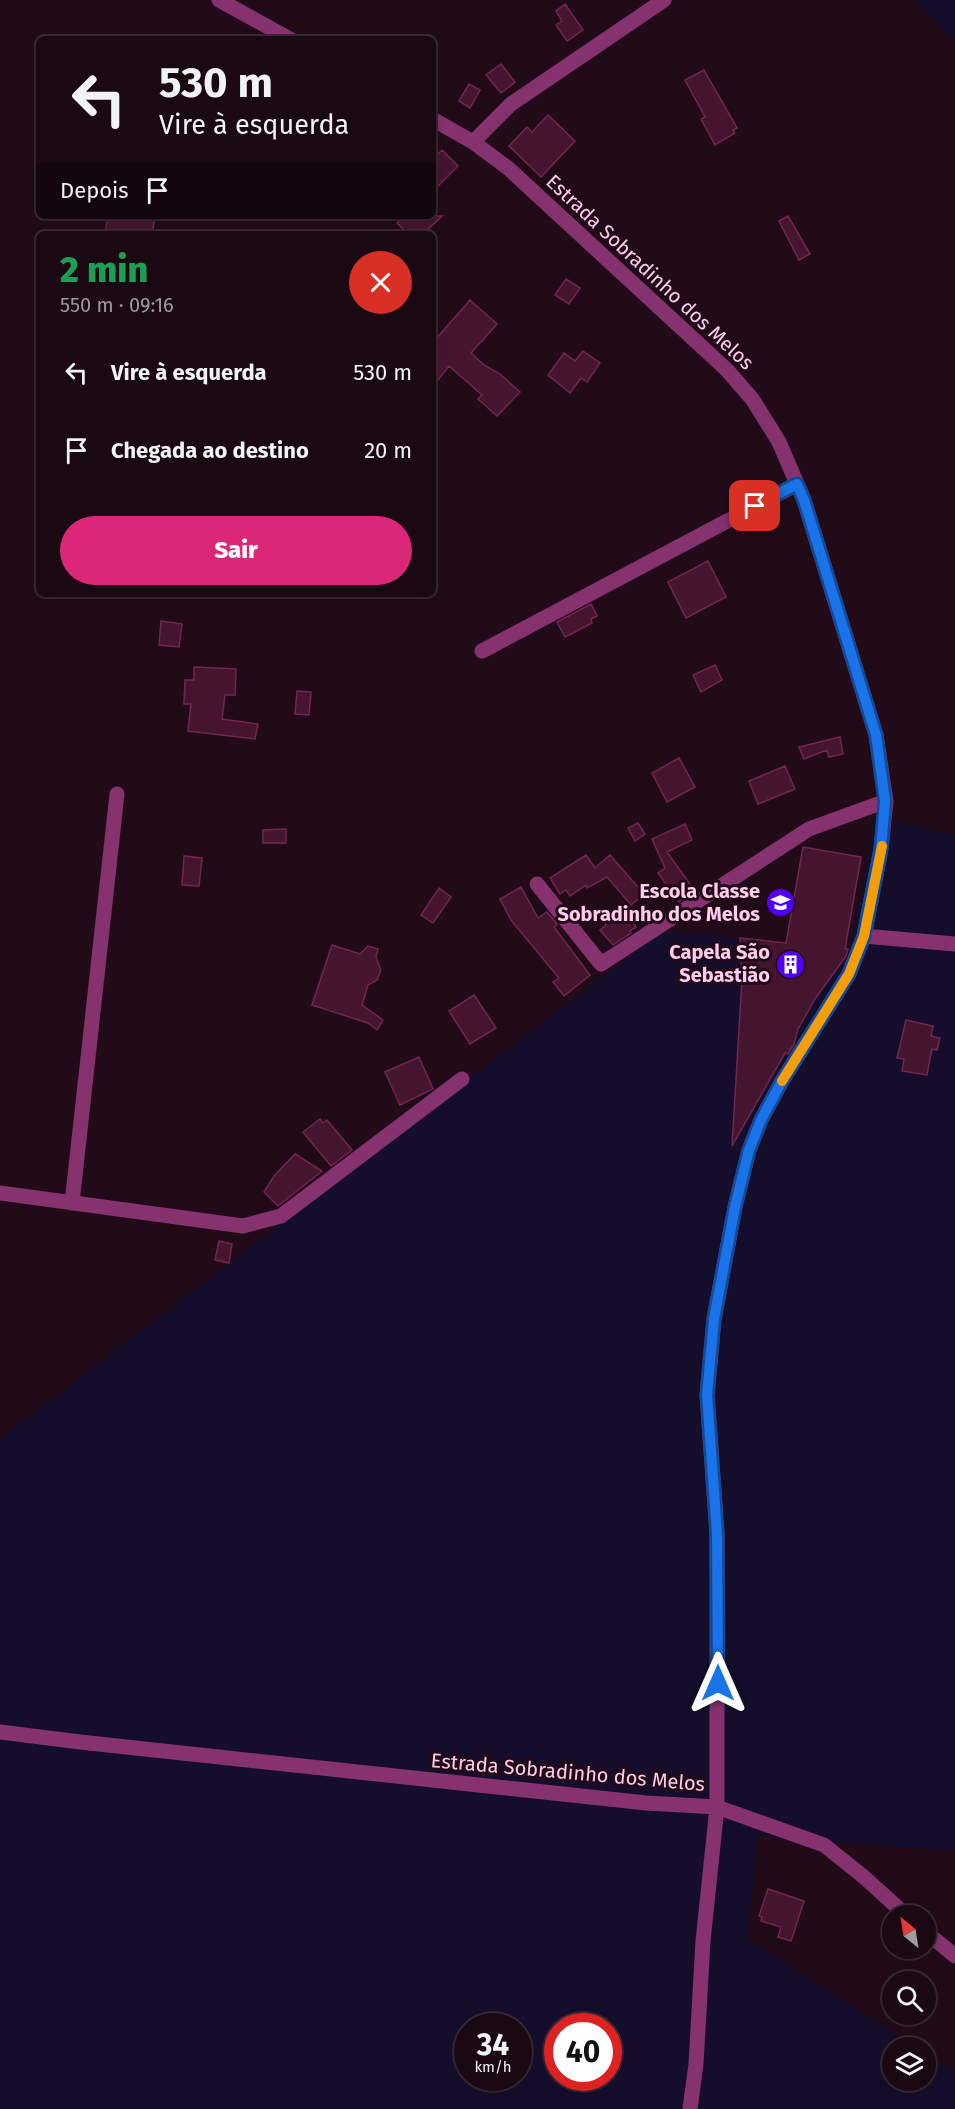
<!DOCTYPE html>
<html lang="pt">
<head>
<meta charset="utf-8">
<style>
  :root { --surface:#1a0813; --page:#271621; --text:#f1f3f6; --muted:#9f9aa0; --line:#382933; --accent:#db2777 }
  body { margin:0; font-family:"Fira Sans",sans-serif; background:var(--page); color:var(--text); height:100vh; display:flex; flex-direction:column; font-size:22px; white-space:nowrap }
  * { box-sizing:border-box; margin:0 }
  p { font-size:20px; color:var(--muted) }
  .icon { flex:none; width:33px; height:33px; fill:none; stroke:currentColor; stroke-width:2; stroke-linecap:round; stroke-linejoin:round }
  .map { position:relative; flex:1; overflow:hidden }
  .sheet { position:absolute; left:36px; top:231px; width:400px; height:366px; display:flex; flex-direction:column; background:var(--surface); border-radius:9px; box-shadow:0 3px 9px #0003,0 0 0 2px var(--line) }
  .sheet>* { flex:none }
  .guide { position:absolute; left:36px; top:36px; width:400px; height:183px; border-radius:9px; box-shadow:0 3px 9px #0003,0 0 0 2px var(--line); background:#1a0813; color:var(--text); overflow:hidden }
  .needle { width:39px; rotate:330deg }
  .tools { position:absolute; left:882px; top:1905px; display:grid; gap:12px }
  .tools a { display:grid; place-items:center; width:54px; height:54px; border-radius:50%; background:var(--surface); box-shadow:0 3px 9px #0003,0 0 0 2px var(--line); font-size:30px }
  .speed { position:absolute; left:454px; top:2013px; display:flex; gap:12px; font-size:30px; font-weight:700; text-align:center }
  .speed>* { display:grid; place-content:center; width:78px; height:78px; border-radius:50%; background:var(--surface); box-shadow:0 3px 9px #0003,0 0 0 2px var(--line); line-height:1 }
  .speed small { font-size:15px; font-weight:400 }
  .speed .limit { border:9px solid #d22; background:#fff; color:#111 }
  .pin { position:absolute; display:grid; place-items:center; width:51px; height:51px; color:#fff; margin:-26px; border-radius:12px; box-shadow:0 3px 9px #0006 }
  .me { position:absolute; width:66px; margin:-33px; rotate:0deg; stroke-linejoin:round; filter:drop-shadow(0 0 4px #0008) }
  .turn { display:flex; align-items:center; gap:21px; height:126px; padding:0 24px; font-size:27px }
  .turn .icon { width:78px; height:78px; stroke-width:2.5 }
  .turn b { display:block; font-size:42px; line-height:51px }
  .then { display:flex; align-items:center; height:57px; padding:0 24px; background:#0003; gap:12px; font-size:22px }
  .round { display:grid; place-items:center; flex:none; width:63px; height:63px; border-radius:32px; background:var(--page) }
  .overview { display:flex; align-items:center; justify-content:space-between; height:102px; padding:0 24px }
  h1 { font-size:36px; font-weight:800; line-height:45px; color:#1e9e55 }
  .button { display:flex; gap:12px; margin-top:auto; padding:12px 24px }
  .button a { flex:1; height:69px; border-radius:36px; background:var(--accent); color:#fff; font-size:24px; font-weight:800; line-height:69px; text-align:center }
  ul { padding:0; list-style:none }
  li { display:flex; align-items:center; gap:18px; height:78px; padding:0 24px }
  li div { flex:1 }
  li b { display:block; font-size:22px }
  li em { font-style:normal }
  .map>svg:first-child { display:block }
  .green { fill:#140e2c; fill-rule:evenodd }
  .building { fill:#451530; stroke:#732552; stroke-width:1.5 }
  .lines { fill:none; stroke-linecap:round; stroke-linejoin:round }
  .minor { stroke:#86326f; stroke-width:15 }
  .route-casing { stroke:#114b97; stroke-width:15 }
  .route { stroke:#1a73e8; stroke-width:10 }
  .slow { stroke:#f59e0b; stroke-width:10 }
  .labels { text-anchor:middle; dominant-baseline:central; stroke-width:6; stroke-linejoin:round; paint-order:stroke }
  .street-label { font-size:20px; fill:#ffcced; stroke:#220b19 }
  .poi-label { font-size:20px; font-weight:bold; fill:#ffcced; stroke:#220b19; text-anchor:end }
</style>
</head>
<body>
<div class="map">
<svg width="955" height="2109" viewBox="0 0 955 2109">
  <rect width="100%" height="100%" fill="#220b19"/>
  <!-- green -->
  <path class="green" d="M915,0H955V41Z
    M873,818L955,835V1851L757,1836L748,1940L915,2047L892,2048V2080H926V2054L955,2073V2109H0V1439L662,931L740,938L742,978L733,1144L814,1001L850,949L868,862ZM468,2026H519V2078H468ZM558,2026H609V2078H558Z"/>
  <!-- building -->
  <path class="building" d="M565,4L583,30L567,41L556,25L562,21L556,11Z
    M501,64L515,82L501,93L486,75Z
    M704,70L737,128L733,130L735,133L715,145L701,119L705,117L685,80Z
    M469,84L480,90L470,108L459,101Z
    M548,115L575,141L541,177L509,146L527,127L532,132Z
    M442,150L458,166L434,190V158Z
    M108,216H155L152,234H105Z
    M404,216H442L423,234L416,229L408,234L397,223Z
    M788,216L810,254L799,260L779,221Z
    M566,279L580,288L569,304L555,295Z
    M470,300L497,324L471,353L484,365L500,374L520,392L497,416L478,399L482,395L449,366L434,385V341Z
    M583,351L600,363L587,382L581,378L570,393L548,375L564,353L575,361Z
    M708,561L726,597L686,618L668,582Z
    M591,604L597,616L591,619L592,623L565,637L557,622Z
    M161,621L182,624L179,647L159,645Z
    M715,665L722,680L701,692L693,675Z
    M194,667L236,669L235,695H225L222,719L258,724L255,739L188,731L191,704H184L185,680H194Z
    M297,691L311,692L309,715L295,714Z
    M840,737L843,754L829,757L827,750L804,759L799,747Z
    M679,758L695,787L667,802L652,773Z
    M785,766L795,789L758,804L749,781Z
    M638,823L645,834L635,841L628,828Z
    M685,824L692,840L667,852L695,891L679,902L658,873L665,868L652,839Z
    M286,829V843H263V830Z
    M803,847L861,857L845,949H848L846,956L815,999L798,1029L794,1044L788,1054L785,1053L732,1146L742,979L740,938L786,943Z
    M586,855L595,868L610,855L644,894L631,905L607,877L587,888L586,885L570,896L566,890L560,894L550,878Z
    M184,856L202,858L199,886L182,885Z
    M521,887L538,918L547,912L557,924L554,927L590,975L564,996L553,982L559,978L511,920L500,899Z
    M439,888L451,897L433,923L421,915Z
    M621,905L636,927L630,931L631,933L613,945L600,930L606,925L602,918Z
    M332,945L360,954L368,946L378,949L376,957L381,970L377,980L368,985L362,1005L383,1020L377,1030L368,1023L312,1005Z
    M474,995L496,1028L470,1044L449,1011Z
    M906,1020L933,1026L931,1036L940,1038L937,1050L932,1049L927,1075L902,1071L904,1059L897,1058Z
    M419,1057L433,1089L400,1105L385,1072Z
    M320,1119L323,1123L327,1120L352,1150L331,1166L303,1132Z
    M295,1154L322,1171L278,1206L264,1192L274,1176Z
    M219,1241L232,1244L229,1263L215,1260Z
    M768,1889L804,1901L791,1941L778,1937L781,1927L761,1921L762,1917L759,1916Z"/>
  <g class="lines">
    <!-- minor -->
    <path class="minor" d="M219,0L290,39
      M434,120L473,142L508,168L727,370L753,400L779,442L804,500L876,735L886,801L881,849L864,936L849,974L782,1081L761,1120L749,1150L735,1207L714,1319L707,1395L717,1533V1807L703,1941L696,2064L690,2109
      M473,142L511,104L664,0
      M482,651L797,484
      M537,884L601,964L809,829L886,801
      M864,936L955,944
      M0,1193L243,1226L281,1216L462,1079
      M72,1203L117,794
      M0,1732L80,1742L646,1803L717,1807L824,1845L864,1877L907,1916
      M926,1932L955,1956"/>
  </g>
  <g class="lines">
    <defs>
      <path id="route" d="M718,1683L717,1533L707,1395L714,1319L735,1207L749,1150L761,1120L782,1081L849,974L864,936L881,849L885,801L876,735L804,500L797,484L755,506"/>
    </defs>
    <!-- route casing -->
    <use href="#route" class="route-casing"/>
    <!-- route -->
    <use href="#route" class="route"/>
    <!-- slow -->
    <path class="slow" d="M782,1081L849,974L864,936L882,846"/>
  </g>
  <!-- icons -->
  <defs>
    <symbol id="school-disc" viewBox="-11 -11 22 22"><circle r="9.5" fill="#5200f7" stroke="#220b19"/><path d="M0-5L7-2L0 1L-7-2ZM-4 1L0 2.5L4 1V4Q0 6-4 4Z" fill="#fff"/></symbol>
    <symbol id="building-disc" viewBox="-11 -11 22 22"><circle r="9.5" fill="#5200f7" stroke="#220b19"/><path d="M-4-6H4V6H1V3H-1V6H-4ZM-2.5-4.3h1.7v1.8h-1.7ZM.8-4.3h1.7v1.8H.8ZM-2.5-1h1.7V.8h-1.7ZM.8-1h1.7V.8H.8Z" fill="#fff"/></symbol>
  </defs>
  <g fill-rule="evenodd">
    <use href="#school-disc" x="764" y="886" width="33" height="33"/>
    <use href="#building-disc" x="774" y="948" width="33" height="33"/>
  </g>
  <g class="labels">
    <!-- street labels -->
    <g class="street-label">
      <text transform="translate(650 272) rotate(43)">Estrada Sobradinho dos Melos</text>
      <text transform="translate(568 1772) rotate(5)">Estrada Sobradinho dos Melos</text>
    </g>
    <!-- poi labels -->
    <g class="poi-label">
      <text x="760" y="891">Escola Classe<tspan x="760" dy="23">Sobradinho dos Melos</tspan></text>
      <text x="770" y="952">Capela São<tspan x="770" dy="23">Sebastião</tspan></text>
    </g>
  </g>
</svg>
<div class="tools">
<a><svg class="needle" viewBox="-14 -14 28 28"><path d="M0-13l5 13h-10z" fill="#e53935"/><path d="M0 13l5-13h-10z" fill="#9f9aa0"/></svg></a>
<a><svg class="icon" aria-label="search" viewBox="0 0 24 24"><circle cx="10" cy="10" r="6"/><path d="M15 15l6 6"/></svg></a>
<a><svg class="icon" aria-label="layers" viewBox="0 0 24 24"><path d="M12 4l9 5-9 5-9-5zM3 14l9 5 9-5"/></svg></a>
</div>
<div class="speed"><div>34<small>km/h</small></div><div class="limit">40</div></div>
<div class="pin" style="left:755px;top:506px;background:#d93025"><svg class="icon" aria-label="arrive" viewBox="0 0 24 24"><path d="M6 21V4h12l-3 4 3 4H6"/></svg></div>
<svg class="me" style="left:718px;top:1683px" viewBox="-20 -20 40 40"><path d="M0-17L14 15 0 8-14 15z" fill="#1a73e8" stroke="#fff" stroke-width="4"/></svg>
<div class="guide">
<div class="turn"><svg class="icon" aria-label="left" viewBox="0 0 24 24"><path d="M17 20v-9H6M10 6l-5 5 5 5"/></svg><div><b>530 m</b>Vire à esquerda</div></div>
<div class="then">Depois<svg class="icon" aria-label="arrive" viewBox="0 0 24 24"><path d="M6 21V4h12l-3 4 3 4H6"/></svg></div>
</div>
<section class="sheet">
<div class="overview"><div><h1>2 min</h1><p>550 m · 09:16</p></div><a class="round" style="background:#d93025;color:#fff"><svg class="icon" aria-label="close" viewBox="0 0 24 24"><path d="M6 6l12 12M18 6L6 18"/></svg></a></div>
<ul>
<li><svg class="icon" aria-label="left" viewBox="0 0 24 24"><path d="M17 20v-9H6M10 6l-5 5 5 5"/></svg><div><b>Vire à esquerda</b></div><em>530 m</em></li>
<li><svg class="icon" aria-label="arrive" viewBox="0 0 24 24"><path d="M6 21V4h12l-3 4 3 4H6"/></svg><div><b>Chegada ao destino</b></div><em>20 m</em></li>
</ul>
<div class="button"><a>Sair</a></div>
</section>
</div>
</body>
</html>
